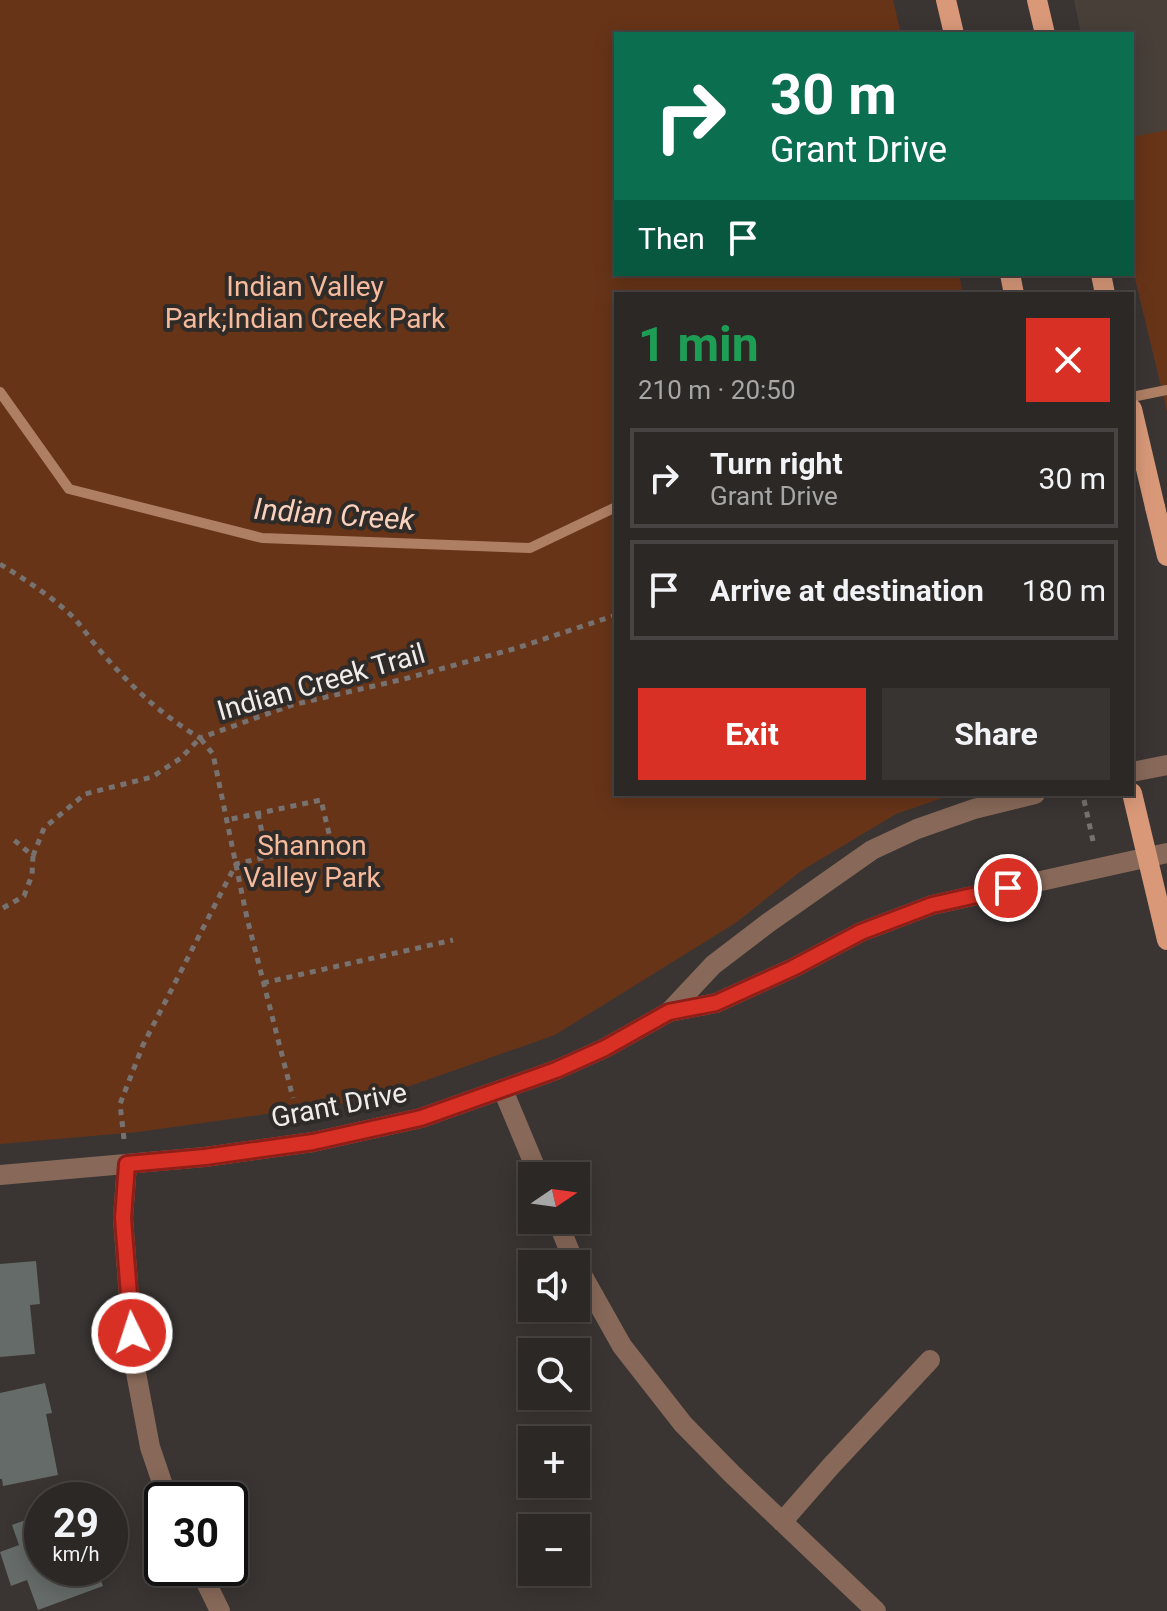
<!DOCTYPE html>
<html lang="en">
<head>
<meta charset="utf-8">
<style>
  :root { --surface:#2c2826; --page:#383432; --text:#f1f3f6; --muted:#a6a6a7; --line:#484443; --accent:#d93025 }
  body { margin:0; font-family:Roboto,sans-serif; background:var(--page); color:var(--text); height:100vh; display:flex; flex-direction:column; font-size:30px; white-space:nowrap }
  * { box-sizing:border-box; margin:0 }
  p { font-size:26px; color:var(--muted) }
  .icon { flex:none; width:44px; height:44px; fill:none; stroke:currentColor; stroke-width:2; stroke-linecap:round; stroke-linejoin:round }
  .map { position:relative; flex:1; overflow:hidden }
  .panel { position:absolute; left:614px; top:292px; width:520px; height:504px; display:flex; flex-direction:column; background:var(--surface); border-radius:0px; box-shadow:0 4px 20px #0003,0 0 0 2px var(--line) }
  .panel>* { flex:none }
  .banner { position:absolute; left:614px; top:32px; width:520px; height:244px; border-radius:0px; box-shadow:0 4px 20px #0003,0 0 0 2px var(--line); background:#0b6e4f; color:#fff; overflow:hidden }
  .needle { width:52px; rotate:77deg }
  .controls { position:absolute; left:518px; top:1162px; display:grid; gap:16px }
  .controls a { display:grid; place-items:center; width:72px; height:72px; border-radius:0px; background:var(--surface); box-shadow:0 4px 20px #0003,0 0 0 2px var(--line); font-size:40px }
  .speed { position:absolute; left:24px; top:1482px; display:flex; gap:16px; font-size:40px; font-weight:700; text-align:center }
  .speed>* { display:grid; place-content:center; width:104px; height:104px; border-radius:50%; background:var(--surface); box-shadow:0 4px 20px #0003,0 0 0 2px var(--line); line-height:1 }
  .speed small { font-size:20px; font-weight:400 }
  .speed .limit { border:4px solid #111; border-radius:12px; background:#fff; color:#111 }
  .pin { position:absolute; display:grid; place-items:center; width:68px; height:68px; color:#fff; margin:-34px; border:4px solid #fff; border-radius:50%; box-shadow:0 2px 8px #0007 }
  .me { position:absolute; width:88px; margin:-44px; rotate:356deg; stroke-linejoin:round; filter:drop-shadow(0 0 6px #0008) }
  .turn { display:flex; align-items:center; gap:28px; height:168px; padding:0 24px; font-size:36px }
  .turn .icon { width:104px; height:104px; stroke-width:2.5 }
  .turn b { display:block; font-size:56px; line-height:68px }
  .then { display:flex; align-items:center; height:76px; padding:0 24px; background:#0003; gap:16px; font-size:30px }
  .round { display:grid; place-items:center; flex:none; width:84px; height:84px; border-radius:0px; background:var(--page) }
  .head { display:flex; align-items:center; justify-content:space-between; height:136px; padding:0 24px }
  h1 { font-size:48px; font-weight:700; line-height:60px; color:#1e9e55 }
  .primary-button { display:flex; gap:16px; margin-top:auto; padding:16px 24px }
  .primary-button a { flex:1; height:92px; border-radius:0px; background:var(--accent); color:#fff; font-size:32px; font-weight:700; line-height:92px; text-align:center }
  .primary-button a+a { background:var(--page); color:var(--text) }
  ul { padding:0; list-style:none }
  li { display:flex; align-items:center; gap:24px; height:100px; margin:0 16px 12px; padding:0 8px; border:4px solid var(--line); border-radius:0px }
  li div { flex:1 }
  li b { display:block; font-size:30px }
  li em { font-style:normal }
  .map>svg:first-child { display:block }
  .built { fill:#483f39 }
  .green { fill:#673418 }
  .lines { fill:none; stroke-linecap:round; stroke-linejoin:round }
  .stream { stroke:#af7f64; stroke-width:10 }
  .building { fill:#656b68 }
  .path { stroke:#777270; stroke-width:5; stroke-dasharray:6 6; stroke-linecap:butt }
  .minor { stroke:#886959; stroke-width:20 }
  .major { stroke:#d99979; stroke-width:20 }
  .major-bridge { stroke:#d99979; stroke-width:20 }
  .route-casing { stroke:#8d1f18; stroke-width:20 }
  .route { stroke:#d93025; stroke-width:14 }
  .labels { text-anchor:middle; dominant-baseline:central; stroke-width:8; stroke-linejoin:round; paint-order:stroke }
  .park-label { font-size:28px; fill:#f6ba9c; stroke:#2f2b29 }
  .street-label { font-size:28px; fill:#efecea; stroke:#2f2b29 }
  .water-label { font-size:30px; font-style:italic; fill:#fad1bd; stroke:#2f2b29 }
</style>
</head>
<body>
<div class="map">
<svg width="1167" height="1611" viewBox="0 0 1167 1611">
  <rect width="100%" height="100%" fill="#3a3533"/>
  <!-- built -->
  <path class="built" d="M1074,0H1167V411L1132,266V34H1081Z"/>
  <!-- green -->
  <path class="green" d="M0,0H893L901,34H616V274H959L963,294H616V794H954L896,814L801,871L737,922L555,1035L373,1099L138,1132L0,1144Z
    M1167,130V411L1132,266V137Z"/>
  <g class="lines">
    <!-- stream -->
    <path class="stream" d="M0,392L69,489L262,538L530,548L616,507
      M1132,397L1167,390"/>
  </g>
  <!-- building -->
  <path class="building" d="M36,1261L40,1304L30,1305L35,1354L0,1357V1264Z
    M45,1383L52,1413L46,1414L58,1475L3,1486L2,1479H0V1393Z
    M42,1514V1568H96L103,1586L38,1610L27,1580L11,1586L0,1552L19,1545L12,1525Z"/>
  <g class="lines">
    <!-- path -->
    <path class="path" d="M0,564C27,581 53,597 75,619C83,628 90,639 98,648C128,684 160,714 200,738L292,705L404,679L517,648L616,615
      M1084,800L1093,841
      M258,813L267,857
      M33,856L44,828L85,794L152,777L181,758L200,738L213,754L247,918L293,1098
      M3,908L24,896L32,875L33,856L14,840
      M263,983L453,940
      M124,1139L120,1104L143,1045L236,864L331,842L321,800L227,820"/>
    <!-- minor -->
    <path class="minor" d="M1132,772L1167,765
      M669,1012L713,965L768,923L872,850L917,829L974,809L1035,794
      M503,1090L539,1176
      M127,1164L123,1218L134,1362L150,1447L168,1500
      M0,1175L205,1157L313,1142L421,1118L556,1070L605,1048L669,1012L716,1003L793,968L861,932L932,905L1167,853
      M557,1220L572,1257L622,1346L683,1424L732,1474L876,1611
      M782,1522L831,1466L930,1360
      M199,1568L220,1611"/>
    <!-- major -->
    <path class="major" d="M946,0L954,34
      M1037,0L1045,34
      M1010,274L1014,294
      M1101,274L1105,294
      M1155,507L1167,556
      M1132,793L1167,940"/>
    <!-- major-bridge -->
    <path class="major-bridge" d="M1132,409L1155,507"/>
  </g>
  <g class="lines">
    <defs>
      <path id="route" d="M132,1333L123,1218L127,1164L205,1157L313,1142L421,1118L556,1070L605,1048L669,1012L716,1003L793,968L861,932L932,905L1008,888"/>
    </defs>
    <!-- route casing -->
    <use href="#route" class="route-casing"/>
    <!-- route -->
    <use href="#route" class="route"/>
  </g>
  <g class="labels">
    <!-- park labels -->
    <g class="park-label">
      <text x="305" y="286">Indian Valley<tspan x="305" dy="32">Park;Indian Creek Park</tspan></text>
      <text x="312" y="845">Shannon<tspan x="312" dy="32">Valley Park</tspan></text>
    </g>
    <!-- street labels -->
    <g class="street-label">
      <text transform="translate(321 682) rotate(-16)">Indian Creek Trail</text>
      <text transform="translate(339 1105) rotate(-11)">Grant Drive</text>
    </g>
    <!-- water labels -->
    <g class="water-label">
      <text transform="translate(334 514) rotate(4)">Indian Creek</text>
    </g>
  </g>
</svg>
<div class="controls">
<a><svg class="needle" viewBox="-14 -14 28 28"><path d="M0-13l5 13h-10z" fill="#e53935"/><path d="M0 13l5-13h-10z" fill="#a6a6a7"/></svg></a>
<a><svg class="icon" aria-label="sound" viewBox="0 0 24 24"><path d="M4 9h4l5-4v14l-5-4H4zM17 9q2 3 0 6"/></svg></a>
<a><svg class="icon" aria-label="search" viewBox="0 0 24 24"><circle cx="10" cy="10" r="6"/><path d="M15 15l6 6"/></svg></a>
<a>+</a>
<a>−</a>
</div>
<div class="speed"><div>29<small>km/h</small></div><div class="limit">30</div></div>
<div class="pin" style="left:1008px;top:888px;background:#d93025"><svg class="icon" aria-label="arrive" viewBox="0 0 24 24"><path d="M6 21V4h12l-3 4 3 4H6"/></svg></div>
<svg class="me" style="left:132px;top:1333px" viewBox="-20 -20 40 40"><circle r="17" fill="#d93025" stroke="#fff" stroke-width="3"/><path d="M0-11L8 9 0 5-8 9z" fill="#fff"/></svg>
<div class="banner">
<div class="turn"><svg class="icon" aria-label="right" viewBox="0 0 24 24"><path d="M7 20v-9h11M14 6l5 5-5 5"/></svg><div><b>30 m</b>Grant Drive</div></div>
<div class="then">Then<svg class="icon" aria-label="arrive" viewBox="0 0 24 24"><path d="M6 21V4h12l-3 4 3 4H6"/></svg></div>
</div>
<section class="panel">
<div class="head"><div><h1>1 min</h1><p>210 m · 20:50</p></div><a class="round" style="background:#d93025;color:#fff"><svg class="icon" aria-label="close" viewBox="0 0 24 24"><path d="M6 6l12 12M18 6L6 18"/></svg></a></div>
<ul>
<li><svg class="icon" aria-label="right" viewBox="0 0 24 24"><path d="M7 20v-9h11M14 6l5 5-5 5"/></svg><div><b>Turn right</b><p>Grant Drive</p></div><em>30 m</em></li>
<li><svg class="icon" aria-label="arrive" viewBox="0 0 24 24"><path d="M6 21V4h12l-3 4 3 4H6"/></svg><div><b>Arrive at destination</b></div><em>180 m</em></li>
</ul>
<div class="primary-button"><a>Exit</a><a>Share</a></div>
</section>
</div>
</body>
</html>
